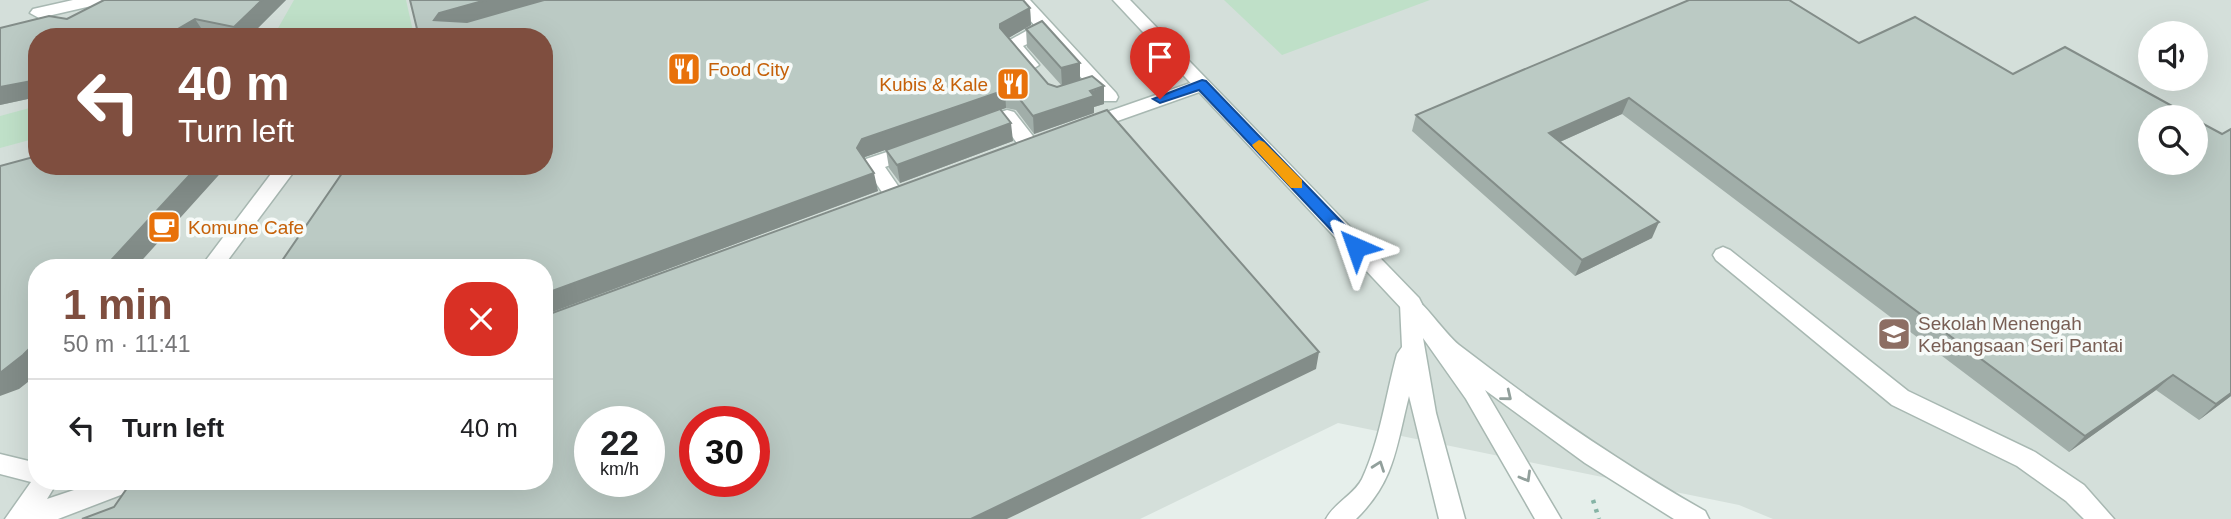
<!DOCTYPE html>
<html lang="en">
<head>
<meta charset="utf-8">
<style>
  :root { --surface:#fff; --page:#f2f2f2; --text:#202124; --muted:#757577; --line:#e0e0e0; --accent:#7f4e3f }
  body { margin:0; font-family:Arial,sans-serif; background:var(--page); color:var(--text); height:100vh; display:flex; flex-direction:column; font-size:26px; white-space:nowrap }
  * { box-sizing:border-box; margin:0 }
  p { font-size:23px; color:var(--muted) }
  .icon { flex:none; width:38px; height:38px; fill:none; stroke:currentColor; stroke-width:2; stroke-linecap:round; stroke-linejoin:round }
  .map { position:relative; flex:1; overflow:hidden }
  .panel { position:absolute; left:28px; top:259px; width:525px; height:231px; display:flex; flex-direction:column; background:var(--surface); border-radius:28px; box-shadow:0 7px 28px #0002 }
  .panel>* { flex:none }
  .guide { position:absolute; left:28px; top:28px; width:525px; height:147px; border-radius:28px; box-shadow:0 7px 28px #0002; background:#7f4e3f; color:#fff; overflow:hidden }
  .controls { position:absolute; left:2138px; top:21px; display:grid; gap:14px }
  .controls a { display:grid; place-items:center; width:70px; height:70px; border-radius:50%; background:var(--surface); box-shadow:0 7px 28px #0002; font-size:35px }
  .speed { position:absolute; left:574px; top:406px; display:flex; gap:14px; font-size:35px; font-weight:700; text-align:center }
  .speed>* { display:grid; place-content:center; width:91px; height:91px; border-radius:50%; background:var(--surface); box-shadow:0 7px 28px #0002; line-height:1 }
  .speed small { font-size:18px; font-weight:400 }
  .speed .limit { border:10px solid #d22; background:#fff; color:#111 }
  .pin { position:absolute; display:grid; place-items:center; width:60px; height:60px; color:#fff; margin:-72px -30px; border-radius:50% 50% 50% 0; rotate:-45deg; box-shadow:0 0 7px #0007 }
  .pin .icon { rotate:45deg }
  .me { position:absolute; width:77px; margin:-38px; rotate:317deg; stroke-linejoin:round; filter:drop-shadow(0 0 5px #0008) }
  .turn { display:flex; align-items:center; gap:24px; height:147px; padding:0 35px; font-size:32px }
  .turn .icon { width:91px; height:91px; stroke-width:2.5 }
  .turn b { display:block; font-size:49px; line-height:60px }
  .round { display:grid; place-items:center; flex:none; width:74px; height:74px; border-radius:28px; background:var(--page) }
  .head { display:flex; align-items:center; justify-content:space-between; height:119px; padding:0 35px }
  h1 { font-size:42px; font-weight:800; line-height:52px; color:var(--accent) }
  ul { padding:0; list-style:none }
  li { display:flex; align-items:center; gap:21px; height:98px; padding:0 35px; border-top:2px solid var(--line) }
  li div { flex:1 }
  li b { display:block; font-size:26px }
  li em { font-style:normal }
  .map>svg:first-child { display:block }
  .built { fill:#d4dfda; fill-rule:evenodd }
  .green { fill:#bfe0c8 }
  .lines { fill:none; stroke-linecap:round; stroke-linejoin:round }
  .service-casing { stroke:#a8b8b2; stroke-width:3 }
  .minor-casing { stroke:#a8b8b2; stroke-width:3 }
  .tertiary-casing { stroke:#a8b8b2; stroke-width:3 }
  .path { stroke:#86b3a5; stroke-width:4.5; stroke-dasharray:3.5 6; stroke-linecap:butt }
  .service { fill:#fff; fill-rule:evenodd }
  .minor { fill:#fff; fill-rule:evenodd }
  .tertiary { fill:#fff; fill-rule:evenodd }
  .wall { fill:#a1aea9 }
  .shaded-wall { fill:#838d89 }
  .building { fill:#bbcac4; stroke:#838d89; stroke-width:2; fill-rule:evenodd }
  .oneway { stroke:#92a09c }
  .route { fill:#1a73e8; stroke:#114b97; stroke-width:2 }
  .slow { fill:#f59e0b }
  .labels { text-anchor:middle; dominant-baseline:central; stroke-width:7; stroke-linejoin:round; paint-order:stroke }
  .food-label { font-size:19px; fill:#c56008; stroke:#f7fbf9; text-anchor:start }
  .education-label { font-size:19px; fill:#785e54; stroke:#f7fbf9; text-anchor:start }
</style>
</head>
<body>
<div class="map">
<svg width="2231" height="519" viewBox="0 0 2231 519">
  <rect width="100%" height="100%" fill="#e6efeb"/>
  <!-- built -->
  <path class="built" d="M0,0H2231V519H1773L1739,505L1338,423L1140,519H0ZM2151,33H2196V79H2151ZM37,37H544V166H37ZM2151,117H2196V163H2151ZM37,268H544V481H37ZM590,422H649V481H590ZM695,422H754V481H695Z"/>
  <!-- green -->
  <path class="green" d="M294,0H406L413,31L394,37H273Z
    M1224,0H1430L1282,55Z
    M37,106V138L0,148V116Z"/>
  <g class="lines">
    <defs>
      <path id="service" d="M73,0H102L100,4L39,18L30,13L33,9Z
        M1013,0H1030L1116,93L1118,97L1116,101H1102L1044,36L1023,46L1039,65L1030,71L1024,69L1003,44L1035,26Z
        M1202,79L1208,81L1211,85L1208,89L1092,130H1078L1076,126L1078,122Z
        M1007,110L1014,112L1036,140L1039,145L1036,150H1022L1003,124L981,131L972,125L974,121Z
        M914,143L924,149L921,154L885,167L905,196L902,201H888L863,164L866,159Z
        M277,166H298L222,268H200Z
        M1723,247L1730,250L1908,391L2035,452L2084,485L2114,519H2084L2066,501L2017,466L1892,405L1716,260L1713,255L1716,250Z
        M0,454L37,463V481H58L47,499L101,481H142L139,488L58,519H5L31,482L0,474Z"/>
      <path id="minor" d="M1113,0H1130L1419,298L1422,304L1419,310H1403Z"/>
      <path id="tertiary" d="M1411,296C1423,300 1444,333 1459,345C1538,406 1619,462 1705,511L1709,519H1674L1585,463L1485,390L1561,519H1535L1466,399L1423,338L1436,413L1465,519H1439L1409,396C1396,447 1395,481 1356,519H1326C1334,503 1354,495 1362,479C1380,441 1386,394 1397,354L1402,347L1400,304L1403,298Z"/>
    </defs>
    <!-- service casing -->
    <use href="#service" class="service-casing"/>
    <!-- minor casing -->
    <use href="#minor" class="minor-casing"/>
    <!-- tertiary casing -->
    <use href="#tertiary" class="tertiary-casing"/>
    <!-- path -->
    <path class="path" d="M1593,500L1599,519"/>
    <!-- service -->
    <use href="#service" class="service"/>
    <!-- minor -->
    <use href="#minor" class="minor"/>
    <!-- tertiary -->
    <use href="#tertiary" class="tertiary"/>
  </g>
  <!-- wall -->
  <path class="wall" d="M104,0H286L249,37H218L205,34L37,37V97L0,105V28L67,19Z
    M1030,8L1031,25L1008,38L1048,84L1057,87L1062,86L1027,47L1026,29L1080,63V80L1104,104L1094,107V113L1034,134L1016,110L1006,108L1001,109L1013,141L900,183L889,168L886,150L953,126L865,157L864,158L878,191L544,315Z
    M1859,43L2013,74L2222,134L2231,129V396L2199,420L2156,390L2069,452L1622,114L1560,142L1652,238L1575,276L1412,131L1416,115Z"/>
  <!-- shaded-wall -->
  <path class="shaded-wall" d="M262,0H286L249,37H240L234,27Z
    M486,0H554L447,30L434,20L439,13Z
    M1030,8L1031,25L1002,42L1000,28V24Z
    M195,19L205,34L200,37H164Z
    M1080,63V81L1062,86L1061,68Z
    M37,80V97L0,105V87Z
    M1104,86V104L1094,107V113L1034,134L1033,116Z
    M1005,90L1006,108L865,157L861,165L857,148L862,139Z
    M1629,98L1622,114L1544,149L1549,133Z
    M1011,123L1013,141L900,183L897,165Z
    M198,166H227L135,268H104Z
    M874,173L878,191L544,315V294Z
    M1659,222L1652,238L1575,276L1582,260Z
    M37,341V375L19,389L0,396V373Z
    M1319,352L1316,369L1007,519H971Z
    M2173,375L2156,390L2069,452L2085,436Z
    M2231,393V396L2199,420L2216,404Z"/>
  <!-- building -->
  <path class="building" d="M104,0H262L234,27L195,19L164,37H37V80L0,87V28L49,16L67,19Z
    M410,0H486L439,13L434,20L467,22L544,0H1023L1030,8L1000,24V28L1048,84L1057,87L1092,76L1104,86L1090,91L1094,96L1033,116L1015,93L1005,90L862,139L857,148L874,173L544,294V268H277L347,166H544V37H419Z
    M1689,0H1789L1859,43L1915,17L2013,74L2065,47L2192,117H2151V163H2196V120L2222,134L2231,129V393L2216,404L2173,375L2085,436L1629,98L1549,133L1659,222L1582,260L1416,115Z
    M1042,21L1080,63L1061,68L1026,29Z
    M1000,109L1011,123L897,165L886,150Z
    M1107,110L1319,352L971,519H82L114,507L132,481H544V316ZM590,422H649V481H590ZM695,422H754V481H695Z
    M37,156V166H198L104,268H37V341L23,355L0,373V166Z"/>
  <!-- one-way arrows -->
  <defs><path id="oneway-chevron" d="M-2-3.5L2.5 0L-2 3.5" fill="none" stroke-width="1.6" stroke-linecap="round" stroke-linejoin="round" transform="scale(1.75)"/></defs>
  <g class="oneway">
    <use href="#oneway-chevron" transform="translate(1507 396) rotate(39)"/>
    <use href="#oneway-chevron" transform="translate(1379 466) rotate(-70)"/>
    <use href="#oneway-chevron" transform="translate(1526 477) rotate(60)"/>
  </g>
  <!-- route -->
  <path class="route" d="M1202,80L1206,81L1362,243V251H1351L1199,90L1160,103L1153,99Z"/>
  <!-- slow -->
  <path class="slow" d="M1259,140L1264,142L1302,180V188H1291L1254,148L1252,145Z"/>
  <!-- icons -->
  <defs>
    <symbol id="restaurant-square" viewBox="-11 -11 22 22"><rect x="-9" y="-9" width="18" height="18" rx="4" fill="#e8710a" stroke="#f7fbf9"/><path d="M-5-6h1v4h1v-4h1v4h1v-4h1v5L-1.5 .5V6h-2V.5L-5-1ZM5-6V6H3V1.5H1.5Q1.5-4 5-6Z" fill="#fff"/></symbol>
    <symbol id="cafe-square" viewBox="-11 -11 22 22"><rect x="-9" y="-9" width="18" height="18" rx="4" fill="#e8710a" stroke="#f7fbf9"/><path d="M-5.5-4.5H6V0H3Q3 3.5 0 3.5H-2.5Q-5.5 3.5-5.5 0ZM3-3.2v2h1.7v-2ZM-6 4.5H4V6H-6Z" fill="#fff"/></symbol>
    <symbol id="school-square" viewBox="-11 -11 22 22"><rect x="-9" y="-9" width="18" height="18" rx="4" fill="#8d6e63" stroke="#f7fbf9"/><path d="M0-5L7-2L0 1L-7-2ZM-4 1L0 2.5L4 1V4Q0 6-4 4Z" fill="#fff"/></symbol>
  </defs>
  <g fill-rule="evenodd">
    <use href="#restaurant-square" x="665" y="50" width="38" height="38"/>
    <use href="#restaurant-square" x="994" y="65" width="38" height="38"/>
    <use href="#cafe-square" x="145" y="208" width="38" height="38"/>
    <use href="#school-square" x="1875" y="315" width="38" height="38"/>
  </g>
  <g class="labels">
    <!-- food labels -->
    <g class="food-label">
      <text x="708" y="69">Food City</text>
      <text x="988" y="84" text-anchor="end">Kubis &amp; Kale</text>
      <text x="188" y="227">Komune Cafe</text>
    </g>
    <!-- education labels -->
    <g class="education-label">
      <text x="1918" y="323">Sekolah Menengah<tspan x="1918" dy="22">Kebangsaan Seri Pantai</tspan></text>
    </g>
  </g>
</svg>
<div class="controls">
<a><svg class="icon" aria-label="sound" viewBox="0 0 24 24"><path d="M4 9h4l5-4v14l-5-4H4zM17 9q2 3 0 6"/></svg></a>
<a><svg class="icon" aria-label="search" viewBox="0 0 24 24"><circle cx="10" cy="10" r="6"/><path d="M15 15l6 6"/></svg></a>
</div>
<div class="speed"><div>22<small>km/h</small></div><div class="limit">30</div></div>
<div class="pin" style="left:1160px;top:99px;background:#d93025"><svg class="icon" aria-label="arrive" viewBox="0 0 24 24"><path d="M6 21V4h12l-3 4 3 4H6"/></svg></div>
<svg class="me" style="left:1356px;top:247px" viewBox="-20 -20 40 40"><path d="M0-17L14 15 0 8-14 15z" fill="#1a73e8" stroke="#fff" stroke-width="4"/></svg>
<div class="guide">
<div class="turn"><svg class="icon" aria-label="left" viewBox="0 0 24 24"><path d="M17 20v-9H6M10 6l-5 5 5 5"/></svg><div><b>40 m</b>Turn left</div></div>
</div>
<section class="panel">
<div class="head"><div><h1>1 min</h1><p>50 m · 11:41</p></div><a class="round" style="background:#d93025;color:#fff"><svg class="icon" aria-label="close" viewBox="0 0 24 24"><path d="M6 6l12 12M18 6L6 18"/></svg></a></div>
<ul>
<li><svg class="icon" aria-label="left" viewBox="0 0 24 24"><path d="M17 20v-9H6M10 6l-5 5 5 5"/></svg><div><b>Turn left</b></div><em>40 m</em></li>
</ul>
</section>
</div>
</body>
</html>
